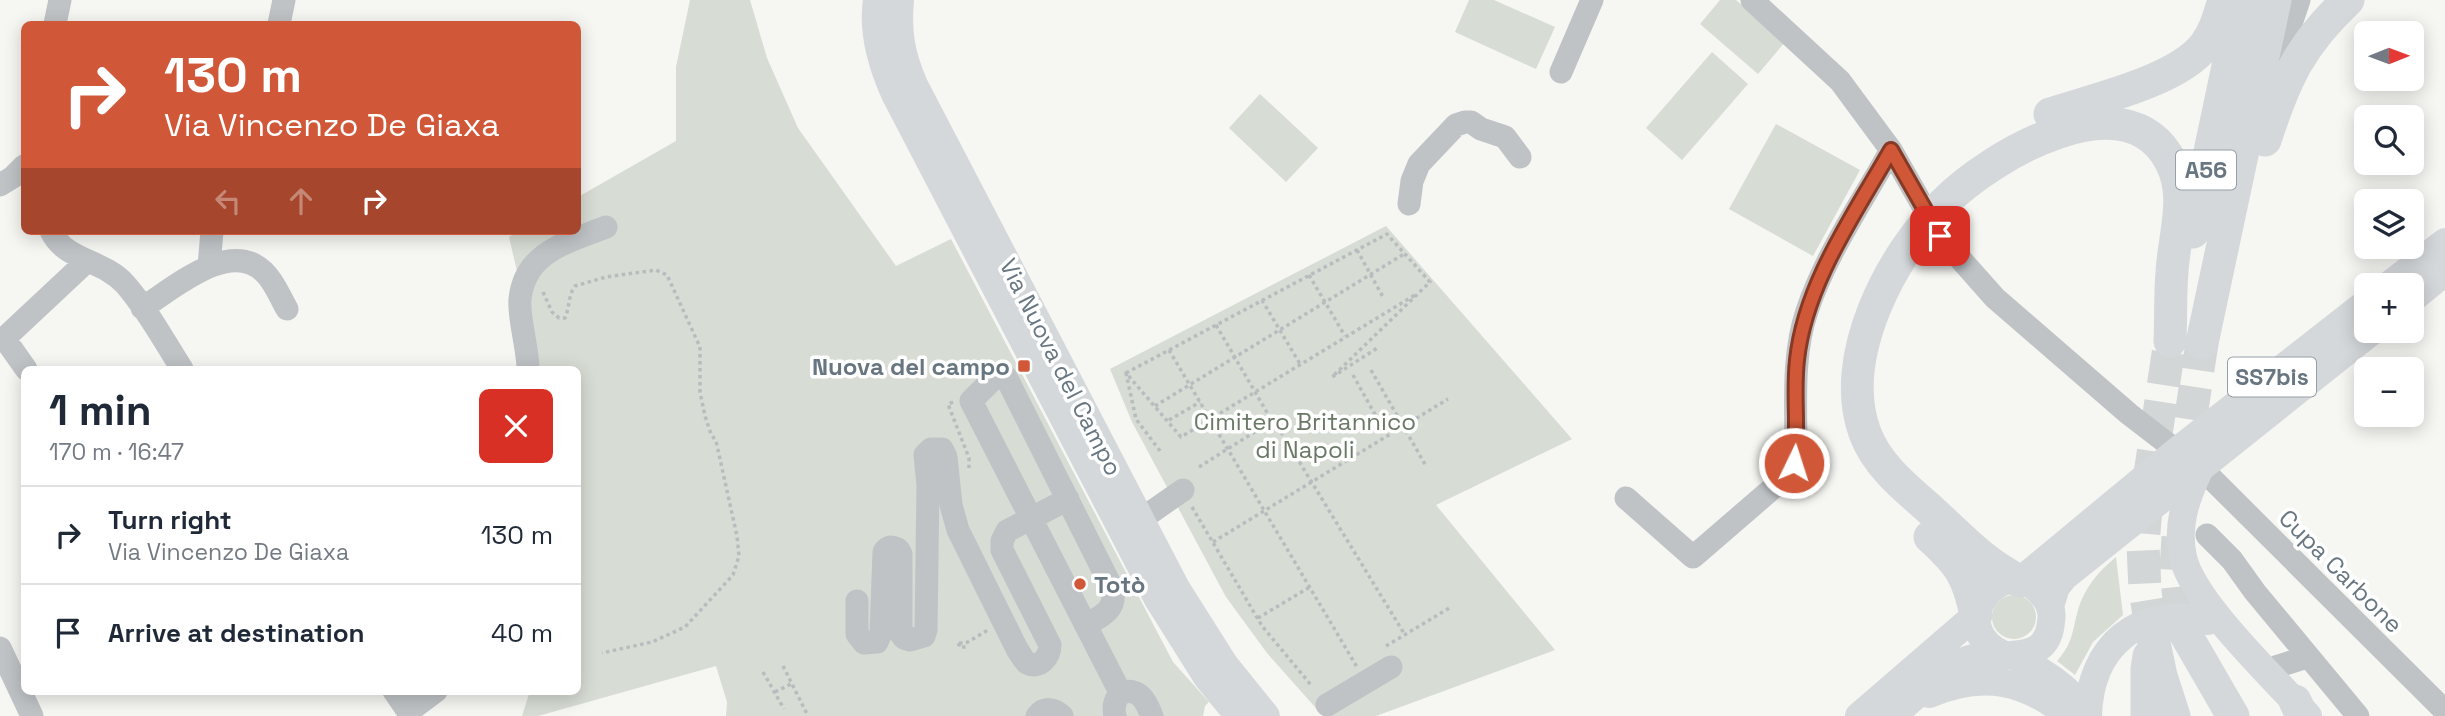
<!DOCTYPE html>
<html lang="en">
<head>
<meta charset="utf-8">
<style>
  :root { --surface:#fff; --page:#f2f2f3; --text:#1f2937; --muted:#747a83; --line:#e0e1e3 }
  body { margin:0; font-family:"Space Grotesk",sans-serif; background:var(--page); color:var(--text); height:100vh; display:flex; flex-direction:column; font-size:26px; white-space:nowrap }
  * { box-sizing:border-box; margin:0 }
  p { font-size:23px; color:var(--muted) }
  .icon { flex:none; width:38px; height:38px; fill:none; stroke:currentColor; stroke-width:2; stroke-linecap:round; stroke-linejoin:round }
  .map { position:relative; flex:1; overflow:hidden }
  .side { position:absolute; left:21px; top:366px; width:560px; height:329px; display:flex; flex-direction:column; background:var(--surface); border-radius:10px; box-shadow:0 4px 18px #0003 }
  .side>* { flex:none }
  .banner { position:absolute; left:21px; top:21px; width:560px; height:214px; border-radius:10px; box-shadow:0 4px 18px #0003; background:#d05838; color:#fff; overflow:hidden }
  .needle { width:46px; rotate:89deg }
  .controls { position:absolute; left:2354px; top:21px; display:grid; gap:14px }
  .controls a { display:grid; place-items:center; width:70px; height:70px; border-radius:10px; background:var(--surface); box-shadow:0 4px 18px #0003; font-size:35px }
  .pin { position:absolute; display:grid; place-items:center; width:60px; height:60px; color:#fff; margin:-30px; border-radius:14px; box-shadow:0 4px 10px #0006 }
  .me { position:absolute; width:77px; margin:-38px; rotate:4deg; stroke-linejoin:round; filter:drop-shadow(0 0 5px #0008) }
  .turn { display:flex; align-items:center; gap:24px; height:147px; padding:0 28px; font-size:32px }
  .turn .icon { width:91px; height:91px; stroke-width:2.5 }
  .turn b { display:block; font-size:49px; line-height:60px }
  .lanes { display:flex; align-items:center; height:66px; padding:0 28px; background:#0003; justify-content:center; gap:35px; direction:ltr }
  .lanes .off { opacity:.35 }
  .round { display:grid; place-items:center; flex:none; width:74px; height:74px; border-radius:10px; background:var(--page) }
  .head { display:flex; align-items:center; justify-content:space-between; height:119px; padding:0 28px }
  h1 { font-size:42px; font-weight:800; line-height:52px }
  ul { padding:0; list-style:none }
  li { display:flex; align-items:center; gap:21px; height:98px; padding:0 28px; border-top:2px solid var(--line) }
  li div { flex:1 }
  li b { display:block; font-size:26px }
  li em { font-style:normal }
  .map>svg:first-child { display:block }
  .green { fill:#d7dcd4 }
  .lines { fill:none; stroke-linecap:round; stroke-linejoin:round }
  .highway-tunnel { stroke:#d2d6d6; stroke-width:33; stroke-dasharray:33 17; stroke-linecap:butt }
  .path { stroke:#b9bcbe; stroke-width:3.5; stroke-dasharray:3.5 3.5; stroke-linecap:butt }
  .minor { stroke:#bfc3c6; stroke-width:23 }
  .major { stroke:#d5d8db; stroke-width:28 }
  .highway { stroke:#d5d8db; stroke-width:33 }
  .route-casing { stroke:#873924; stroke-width:18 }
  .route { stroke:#d05838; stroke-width:12 }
  .poi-dot { fill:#d05838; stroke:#fff; stroke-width:2.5 }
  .labels { text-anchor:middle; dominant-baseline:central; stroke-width:7; stroke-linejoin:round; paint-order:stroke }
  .shield { fill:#fff; stroke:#959fa7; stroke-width:2 }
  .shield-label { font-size:23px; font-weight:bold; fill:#687681 }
  .poi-label { font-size:24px; font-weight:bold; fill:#687681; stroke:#fff; text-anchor:end }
  .street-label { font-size:24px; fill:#687681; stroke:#fff }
  .park-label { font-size:24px; fill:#6a7866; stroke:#fff }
</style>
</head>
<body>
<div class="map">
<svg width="2445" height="716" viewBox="0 0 2445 716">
  <rect width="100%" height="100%" fill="#f6f6f3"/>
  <!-- green -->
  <path class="green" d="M690,0H750L767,58L798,128L896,266L951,239L1173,662L1209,702L1205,706L1203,716H726L727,702L716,666L538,716H522L530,691H578V369H540L509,237L518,231H578V197L676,141V67Z
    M1469,0H1494L1555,27L1536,69L1455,32Z
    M1720,0H1736L1785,42L1758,74L1700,24Z
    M1712,52L1748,84L1682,160L1646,128Z
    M1260,94L1318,148L1286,182L1229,128Z
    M1776,124L1860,170L1813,256L1729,209Z
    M1386,226L1572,439L1436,505L1555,650L1376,716H1323L1267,653L1226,597L1132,422L1110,369Z
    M2116,557L2123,615L2093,642L2075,675L2057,661C2073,643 2072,632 2078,610C2084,588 2099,571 2116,557Z
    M1992 617a22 22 0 1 1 44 0a22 22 0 1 1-44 0Z"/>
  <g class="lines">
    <!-- highway-tunnel -->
    <path class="highway-tunnel" d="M2183,469L2202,343
      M2178,537L2176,570L2182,628
      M2152,633L2145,590L2143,545L2147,494L2170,341"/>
    <!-- path -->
    <path class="path" d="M1357,250L1383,297
      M1309,275L1345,336
      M543,292L552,312L559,318H565C570,306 568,296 575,286L606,277L656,270L667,275L700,347V392L705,416L711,434L716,441L737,536L739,556L733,575L685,627L652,642L602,653
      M1262,300L1300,364
      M1216,325L1272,421L1275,422L1405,635
      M1169,350L1357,667
      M1371,370L1426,466
      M1126,373L1387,234L1430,282L1332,377L1379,347
      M1353,375L1387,436
      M953,402L948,404L969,458V468
      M1155,406L1404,254
      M1169,420L1200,402
      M1160,451L1136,419L1126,373L1181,437L1415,295
      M1199,467L1272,421
      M1192,507L1262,626L1311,685
      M1213,542L1448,399
      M1258,618L1310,587
      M959,643H966L988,630
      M959,643V647H969
      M1386,646L1451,607
      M783,666L808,716
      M763,672L784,709
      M775,692L791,684"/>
    <!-- minor -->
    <path class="minor" d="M1752,0L1840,81L1891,150L1940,236L1995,298L2129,414L2177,451
      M55,24L60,0
      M279,24L284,0
      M1561,72L1592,0
      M2269,89L2299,0
      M0,185L13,177L24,166
      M1409,204L1412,181L1419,164L1456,125L1465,122H1471L1481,129L1505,137L1520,157
      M51,231C65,261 104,260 125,284C147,309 164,341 182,369
      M209,266L212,231
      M142,308C173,289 230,238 264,272C274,281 280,297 287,309
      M26,369L7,342L8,335L87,261
      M528,369C528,349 518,316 520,299C525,251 569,242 606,227
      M2200,467L2445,711
      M1626,498L1693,557L1788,475L1794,463L1796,450C1796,405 1792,355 1807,311C1826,254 1862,202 1891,150
      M1140,520L1183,490
      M2207,535L2232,560L2255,592L2358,716
      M857,601V634L864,643L877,642L881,633L884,552C888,546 891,546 898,549L901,554V634L904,638L910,640L924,636L926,630L928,485L925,455L931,449H942L946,457L951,505L958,530L1017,649C1020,653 1023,660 1027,663C1040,670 1050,656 1050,645L1002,550V541L1007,531L1068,499
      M1086,625C1102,616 1118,609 1112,588L1006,377L1002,374L997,375L971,401L1121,694
      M0,648L32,716
      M2266,670L2307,657
      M394,691L411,716
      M1327,705L1391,667
      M408,712L436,691
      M1037,716C1044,707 1054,708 1062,716
      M1115,716C1112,703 1118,686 1136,693C1144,696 1149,709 1152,716"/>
    <!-- major -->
    <path class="major" d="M877,0C872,32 882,65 895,94L1158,599L1207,677L1239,716
      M900,0C897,33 901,54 914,85L1176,588L1224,664L1266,716
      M2389,285L2445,242
      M2412,299L2445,272
      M2199,470C2186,498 2176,526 2183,557C2192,601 2276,680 2308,716
      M2020,581L2177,451L2366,303
      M2050,606L2056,587L2065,576L2372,331
      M2014,656C2042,671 2067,686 2086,712
      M1929,694C1983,671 2025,680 2069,716
      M1859,716L1976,615
      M1892,716C1913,699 1939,671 1964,661C1994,648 2047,670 2051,622C2053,611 2049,601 2041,593C2002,549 1941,627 2004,655
      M2088,716C2090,646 2138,605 2208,621"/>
    <!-- highway -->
    <path class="highway" d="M2050,114C2093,100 2178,81 2205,45C2215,32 2219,16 2224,0
      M2265,140C2285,79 2300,45 2348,0
      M2193,232L2242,0
      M2202,343L2275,0
      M1930,537C1960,564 1968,576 1976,615
      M2020,581C1986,565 1960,537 1933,512C1907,489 1877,466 1865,433C1837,358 1891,255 1944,203C1990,156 2127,75 2171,162C2189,196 2174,236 2172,272C2170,294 2171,318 2170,341
      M2182,628L2233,716
      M2152,633L2161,676L2174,716
      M2295,701L2302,716
      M2147,716V669L2149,656"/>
  </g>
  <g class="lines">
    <defs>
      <path id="route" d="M1794,463C1799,429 1793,394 1797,360C1805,284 1854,215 1891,150L1940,236"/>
    </defs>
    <!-- route casing -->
    <use href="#route" class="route-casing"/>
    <!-- route -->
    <use href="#route" class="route"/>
  </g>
  <!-- markers -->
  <g class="poi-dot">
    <rect x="1017" y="359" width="14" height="14" rx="3.5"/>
    <circle cx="1080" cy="584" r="7"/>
  </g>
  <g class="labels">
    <!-- shield labels -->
    <g class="shield">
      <rect x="2176" y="150.5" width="60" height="39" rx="5"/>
      <rect x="2228" y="357.5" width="88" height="39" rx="5"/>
    </g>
    <g class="shield-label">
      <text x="2206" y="170">A56</text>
      <text x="2272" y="377">SS7bis</text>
    </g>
    <!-- poi labels -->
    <g class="poi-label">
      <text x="1010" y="366">Nuova del campo</text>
      <text x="1094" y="584" text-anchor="start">Totò</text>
    </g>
    <!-- street labels -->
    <g class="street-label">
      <text transform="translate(1061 367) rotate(63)">Via Nuova del Campo</text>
      <text transform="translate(2341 571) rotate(45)">Cupa Carbone</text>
    </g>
    <!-- park labels -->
    <g class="park-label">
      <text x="1305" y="421">Cimitero Britannico<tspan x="1305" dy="28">di Napoli</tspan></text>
    </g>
  </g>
</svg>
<div class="controls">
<a><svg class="needle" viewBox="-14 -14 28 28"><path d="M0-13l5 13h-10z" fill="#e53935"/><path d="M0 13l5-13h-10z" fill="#747a83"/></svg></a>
<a><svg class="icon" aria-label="search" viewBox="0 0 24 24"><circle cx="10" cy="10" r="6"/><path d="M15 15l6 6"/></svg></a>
<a><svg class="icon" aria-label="layers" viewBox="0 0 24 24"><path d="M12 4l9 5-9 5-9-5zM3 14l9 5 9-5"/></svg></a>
<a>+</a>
<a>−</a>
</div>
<div class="pin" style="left:1940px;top:236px;background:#d93025"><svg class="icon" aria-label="arrive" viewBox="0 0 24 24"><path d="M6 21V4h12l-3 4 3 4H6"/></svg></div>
<svg class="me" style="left:1794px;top:463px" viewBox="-20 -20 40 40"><circle r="17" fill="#d05838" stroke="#fff" stroke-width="3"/><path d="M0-11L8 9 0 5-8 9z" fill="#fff"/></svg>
<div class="banner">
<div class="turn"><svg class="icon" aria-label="right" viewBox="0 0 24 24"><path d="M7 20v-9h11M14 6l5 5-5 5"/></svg><div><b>130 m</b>Via Vincenzo De Giaxa</div></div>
<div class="lanes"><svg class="icon off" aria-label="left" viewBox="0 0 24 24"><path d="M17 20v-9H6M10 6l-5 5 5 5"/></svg><svg class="icon off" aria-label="ahead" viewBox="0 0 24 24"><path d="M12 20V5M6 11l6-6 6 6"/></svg><svg class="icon" aria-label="right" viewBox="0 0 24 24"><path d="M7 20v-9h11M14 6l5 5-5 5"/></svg></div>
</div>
<section class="side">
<div class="head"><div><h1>1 min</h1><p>170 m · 16:47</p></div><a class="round" style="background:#d93025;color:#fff"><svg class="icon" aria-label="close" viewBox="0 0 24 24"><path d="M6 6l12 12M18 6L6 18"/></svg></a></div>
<ul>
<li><svg class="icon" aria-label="right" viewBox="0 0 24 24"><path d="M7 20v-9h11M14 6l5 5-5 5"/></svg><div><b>Turn right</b><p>Via Vincenzo De Giaxa</p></div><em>130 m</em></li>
<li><svg class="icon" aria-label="arrive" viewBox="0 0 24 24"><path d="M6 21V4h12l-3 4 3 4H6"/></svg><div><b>Arrive at destination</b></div><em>40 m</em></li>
</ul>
</section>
</div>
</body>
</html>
